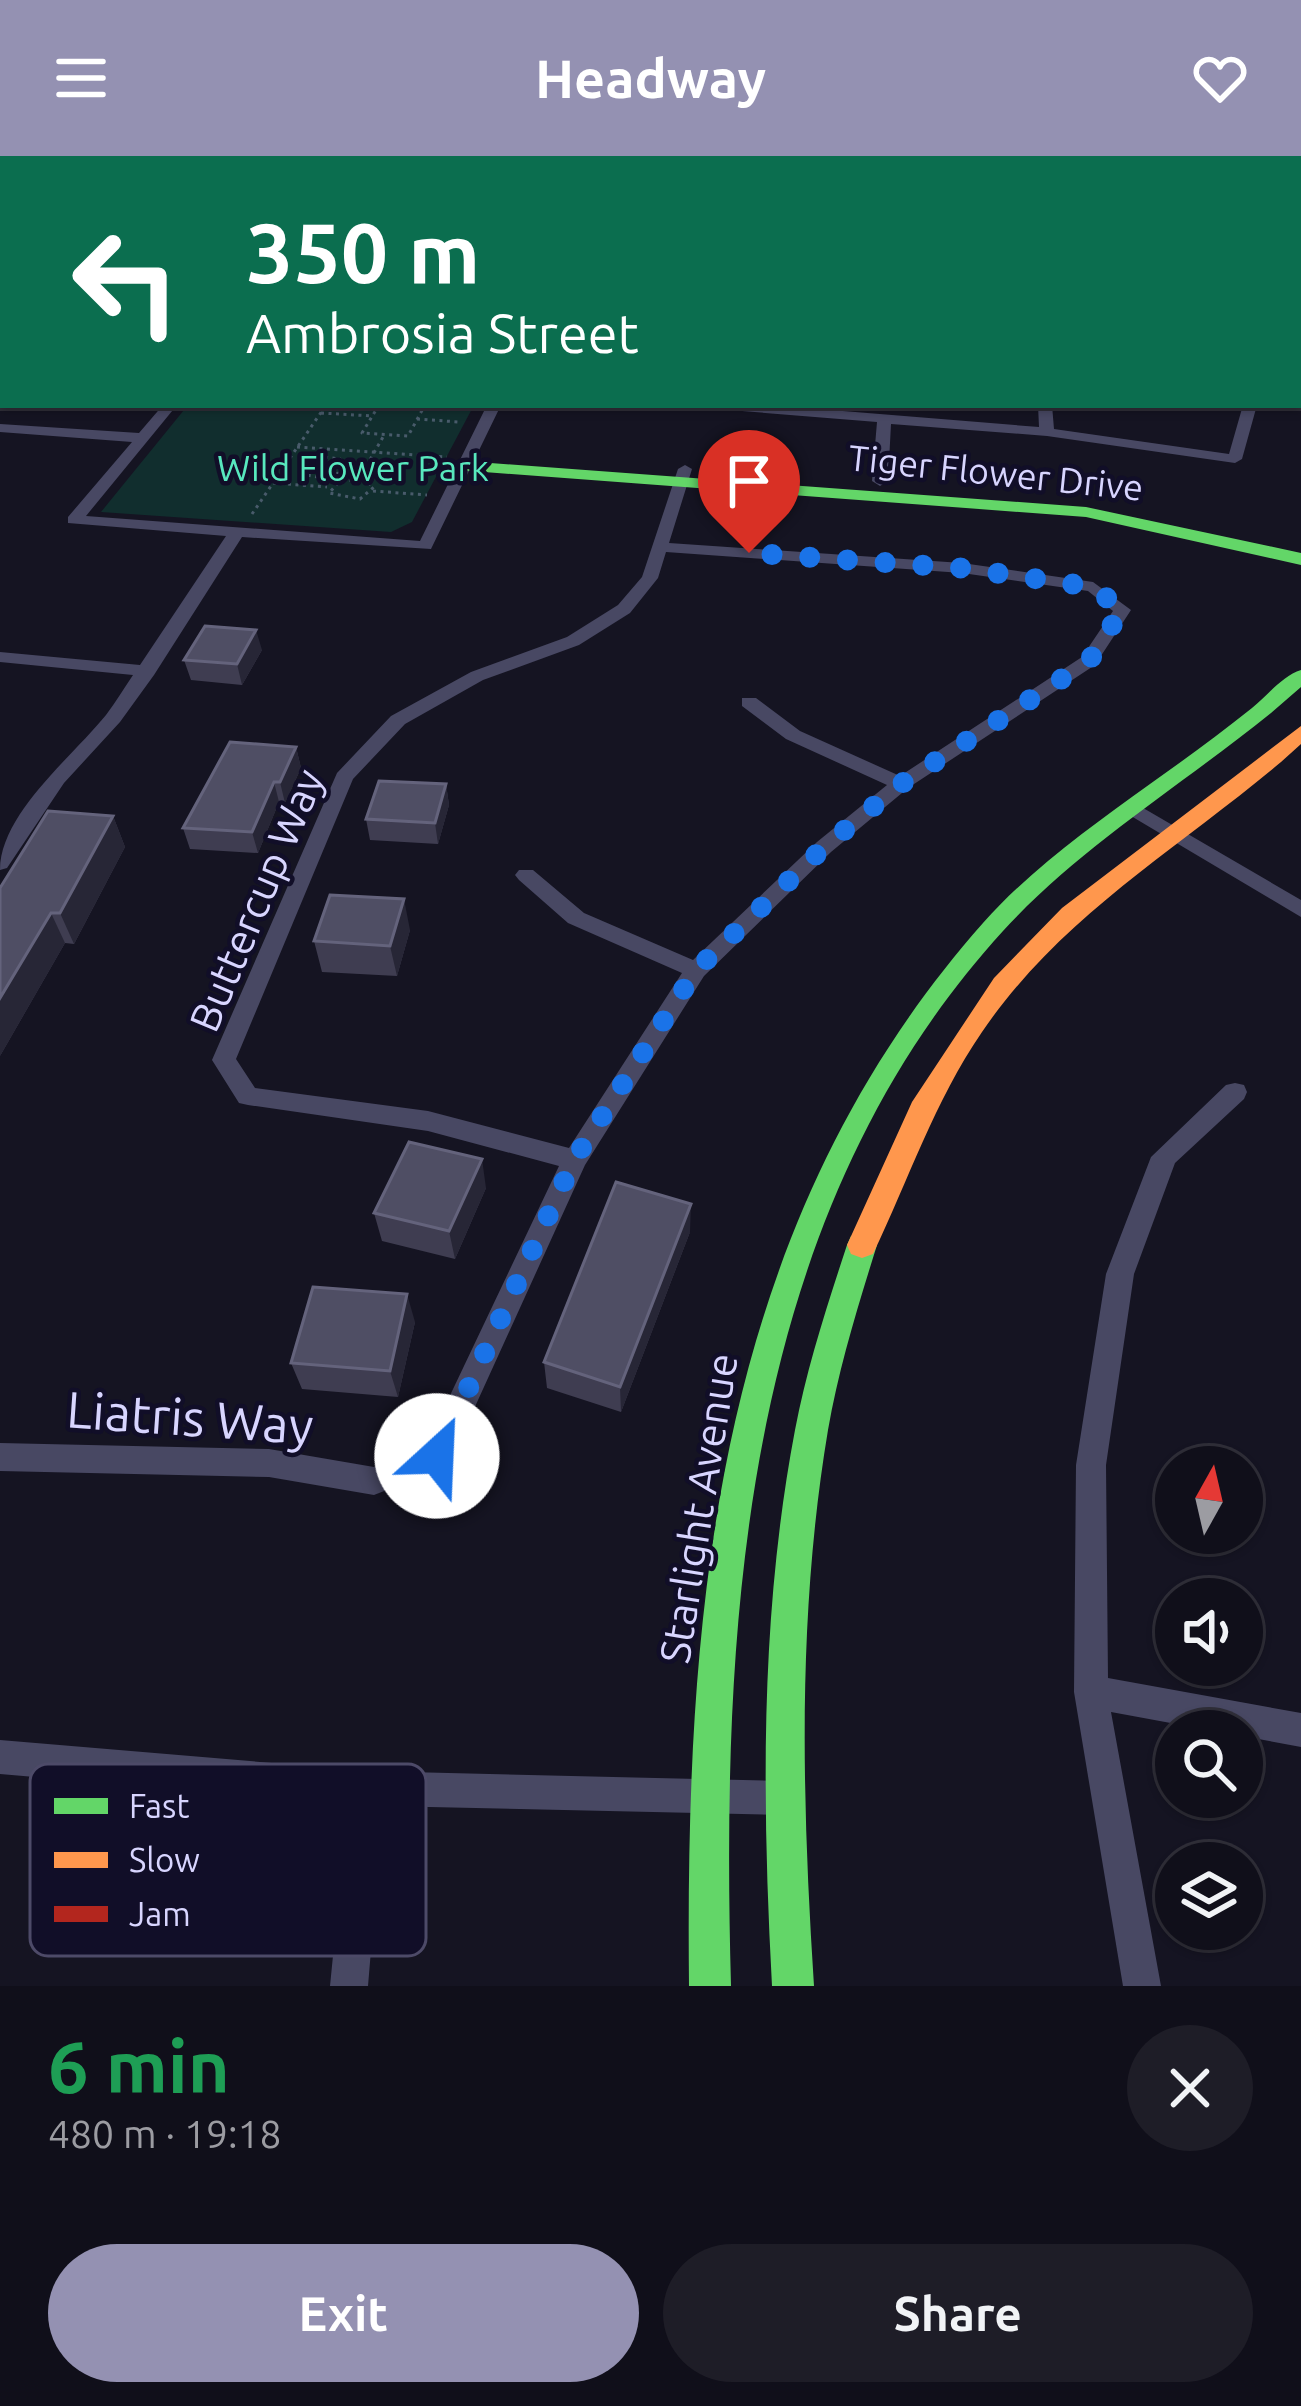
<!DOCTYPE html>
<html lang="en">
<head>
<meta charset="utf-8">
<style>
  :root { --surface:#100f1a; --page:#1e1d27; --text:#f1f3f6; --muted:#9c9ca2; --line:#302f39; --accent:#9491b2 }
  body { margin:0; font-family:Ubuntu,sans-serif; background:var(--page); color:var(--text); height:100vh; display:flex; flex-direction:column; font-size:45px; white-space:nowrap }
  * { box-sizing:border-box; margin:0 }
  p { font-size:39px; color:var(--muted) }
  .icon { flex:none; width:66px; height:66px; fill:none; stroke:currentColor; stroke-width:2; stroke-linecap:round; stroke-linejoin:round }
  .map { position:relative; height:1830px; overflow:hidden }
  .details { display:flex; flex-direction:column; background:var(--surface); flex:1 }
  .details>* { flex:none }
  .guide { position:absolute; left:0px; top:0px; width:1302px; height:252px; box-shadow:0 3px 9px #0004,0 0 0 3px var(--line); background:#0b6e4f; color:#fff; overflow:hidden }
  .needle { width:78px; rotate:8deg }
  .buttons { position:absolute; left:1155px; top:1290px; display:grid; gap:24px }
  .buttons a { display:grid; place-items:center; width:108px; height:108px; border-radius:50%; background:var(--surface); box-shadow:0 3px 9px #0004,0 0 0 3px var(--line); font-size:60px }
  .pin { position:absolute; display:grid; place-items:center; width:102px; height:102px; color:#fff; margin:-123px -51px; border-radius:50% 50% 50% 0; rotate:-45deg; box-shadow:0 0 12px #0007 }
  .pin .icon { rotate:45deg }
  .me { position:absolute; width:132px; margin:-66px; rotate:25deg; stroke-linejoin:round; filter:drop-shadow(0 0 9px #0008) }
  .turn { display:flex; align-items:center; gap:42px; height:252px; padding:0 48px; font-size:54px }
  .turn .icon { width:156px; height:156px; stroke-width:2.5 }
  .turn b { display:block; font-size:84px; line-height:102px }
  .round { display:grid; place-items:center; flex:none; width:126px; height:126px; border-radius:63px; background:var(--page) }
  .headline { display:flex; align-items:center; justify-content:space-between; height:204px; padding:0 48px }
  h1 { font-size:72px; font-weight:700; line-height:90px; color:#1e9e55 }
  .button { display:flex; gap:24px; margin-top:auto; padding:24px 48px }
  .button a { flex:1; height:138px; border-radius:72px; background:var(--accent); color:#fff; font-size:48px; font-weight:700; line-height:138px; text-align:center }
  .button a+a { background:var(--page); color:var(--text) }
  header { display:flex; justify-content:space-between; align-items:center; height:156px; padding:0 48px; background:var(--accent); color:#fff; font-size:54px; font-weight:700 }
  .map>svg:first-child { display:block }
  .green { fill:#112e2e }
  .lines { fill:none; stroke-linecap:round; stroke-linejoin:round }
  .path { stroke:#495b6b; stroke-width:3; stroke-dasharray:3 4.5; stroke-linecap:butt }
  .street { fill:#484863; fill-rule:evenodd }
  .fast { fill:#63d668; fill-rule:evenodd }
  .slow { fill:#ff974d; fill-rule:evenodd }
  .jam { stroke:#b3261e; stroke-width:27 }
  .wall { fill:#3f3d51 }
  .shaded-wall { fill:#272636 }
  .building { fill:#4f4e64; stroke:#64637c; stroke-width:3 }
  .route { stroke:#1a73e8; stroke-width:21; stroke-dasharray:0 37.8 }
  .labels { text-anchor:middle; dominant-baseline:central; stroke-width:9; stroke-linejoin:round; paint-order:stroke }
  .far-park-label { font-size:36px; fill:#58e8be; stroke:#110e28 }
  .far-street-label { font-size:36px; fill:#d8d5ff; stroke:#110e28 }
  .street-label { font-size:42px; fill:#d8d5ff; stroke:#110e28 }
  .near-street-label { font-size:51px; fill:#d8d5ff; stroke:#110e28 }
  .key { fill:#110e28; stroke:#4d4a68; stroke-width:3 }
  .key-label { font-size:33px; fill:#d8d5ff }
</style>
</head>
<body>
<header><svg class="icon" aria-label="menu" viewBox="0 0 24 24"><path d="M4 6h16M4 12h16M4 18h16"/></svg>Headway<svg class="icon" aria-label="heart" viewBox="0 0 24 24"><path d="M12 20l-8-8c-3-5 5-10 8-4 3-6 11-1 8 4z"/></svg></header>
<div class="map">
<svg width="1301" height="1830" viewBox="0 0 1301 1830">
  <rect width="100%" height="100%" fill="#151422"/>
  <!-- green -->
  <path class="green" d="M188,249H474L412,366L391,376L101,356Z"/>
  <g class="lines">
    <!-- path -->
    <path class="path" d="M379,249L362,277L408,280L425,249
      M321,257L373,260
      M417,263L459,266
      M297,291L447,301
      M325,301L340,303L348,312L327,323L302,318L305,307Z
      M359,323L383,281
      M362,323L374,331L360,343L329,337L340,325Z
      M273,327L327,331
      M373,335L427,339
      M252,358L326,249"/>
    <!-- street -->
    <path class="street" d="M0,44H3V51H0Z
      M3,203V213L0,214V204Z
      M163,249H177L86,360L420,385L487,249H501L431,393L242,381L154,519L120,566L64,627L7,712L0,714C0,658 72,601 106,559C116,546 124,532 133,519L0,506V496L140,509L226,380L68,367V361L132,286L0,276V268L139,277Z
      M710,249H769L1039,271L1038,249H1052L1054,273L1229,298L1243,249H1257L1242,303L1235,307L1047,280L891,268L888,325L880,330L872,325L877,266L717,253Z
      M685,309L692,313L669,387L962,407L1093,426L1131,454L1095,509L908,632L831,696L704,820L585,1009L448,1310L374,1339L269,1321L0,1315V1287L269,1293L374,1311L426,1290L559,1010L428,975L248,949L239,947L212,904L337,617L391,560L471,516L567,481L618,449L642,421L678,313ZM666,396L962,417L1088,435L1113,455L1082,501L900,620L800,575L756,542H742V550L786,583L887,629L817,686L693,804L584,757L533,714H519L515,719L519,724L568,767L682,817L569,992L428,955L255,932L236,903L353,623L405,568L483,524L579,489L630,457L658,422Z
      M1138,649L1301,744V761L1131,660L1128,655Z
      M1235,927L1244,929L1247,936L1244,943L1175,1007L1134,1118L1106,1309L1108,1522L1301,1557V1591L1242,1580V1575H1214L1111,1556L1161,1830H1123L1074,1536L1076,1309L1106,1118L1151,1001L1226,929Z
      M0,1584L367,1615L782,1625L794,1630L799,1642L794,1654L782,1659L383,1650L368,1830H330L348,1648L0,1618Z"/>
    <!-- fast -->
    <path class="fast" d="M1275,0H1287L1288,3H1276Z
      M1299,64L1301,65V73L1299,72Z
      M464,305L1086,351L1301,397V409L1086,361L458,314V306Z
      M1301,514V531L1271,557C1182,629 1081,690 1003,775C742,1061 721,1463 731,1830H689C685,1446 717,1068 983,767C1031,713 1092,670 1150,628C1184,604 1218,579 1252,552C1267,540 1282,520 1301,514Z
      M862,1076L873,1080L877,1089C858,1150 839,1211 828,1274C797,1459 802,1644 814,1830H772C762,1644 760,1458 795,1274C807,1211 827,1150 847,1089L851,1080Z"/>
    <!-- slow -->
    <path class="slow" d="M1299,36L1301,37V48L1299,47Z
      M1301,570V588L1281,606C1178,693 1060,761 982,876C934,946 909,1023 873,1098L862,1102L851,1098L847,1089L912,946L994,822L1062,752Z"/>
    <!-- jam -->
    <path class="jam" d="M805,0L819,3"/>
  </g>
  <!-- wall -->
  <path class="wall" d="M0,0H250L247,3H3V12H0Z
    M262,494L242,529L191,524L184,504Z
    M296,591L301,612L285,647L279,646L258,697L190,693L183,672Z
    M446,628L449,649L438,688L370,684L366,663Z
    M48,655L113,660L125,691L74,788L65,787L0,900Z
    M410,774L397,820L322,816L314,785Z
    M486,1032L455,1103L382,1085L374,1057Z
    M690,1076L621,1256L547,1232L544,1206Z
    M415,1166L398,1241L302,1233L291,1207Z"/>
  <!-- shaded-wall -->
  <path class="shaded-wall" d="M230,0H250L247,3H227Z
    M256,474L262,494L242,529L237,508Z
    M296,591L301,612L285,647L280,626Z
    M274,626L279,646L258,697L252,676Z
    M446,628L449,649L438,688L435,667Z
    M113,660L125,691L74,788L60,757Z
    M404,743L410,774L397,820L390,790Z
    M51,757L65,787L0,900V842Z
    M482,1003L486,1032L455,1103L449,1075Z
    M691,1048L690,1076L621,1256L620,1231Z
    M407,1138L415,1166L398,1241L390,1215Z"/>
  <!-- building -->
  <path class="building" d="M70,0H230L227,3H129Z
    M205,470L256,474L237,508L184,504Z
    M230,586L296,591L280,626H274L252,676L183,672Z
    M379,625L446,628L435,667L366,663Z
    M48,655L113,660L60,757H51L0,842V732Z
    M330,739L404,743L390,790L314,785Z
    M409,986L482,1003L449,1075L374,1057Z
    M616,1026L691,1048L620,1231L544,1206Z
    M313,1131L407,1138L390,1215L291,1207Z"/>
  <g class="lines">
    <!-- route -->
    <path class="route" d="M437,1300L574,1004L696,814L824,691L901,628L1089,505L1122,454L1093,431L962,412L749,397"/>
  </g>
  <g class="labels">
    <!-- far-park labels -->
    <g class="far-park-label">
      <text x="353" y="311">Wild Flower Park</text>
    </g>
    <!-- far-street labels -->
    <g class="far-street-label">
      <text transform="translate(996 316) rotate(6)">Tiger Flower Drive</text>
    </g>
    <!-- street labels -->
    <g class="street-label">
      <text transform="translate(256 744) rotate(-67)">Buttercup Way</text>
      <text transform="translate(698 1352) rotate(-81)">Starlight Avenue</text>
    </g>
    <!-- near-street labels -->
    <g class="near-street-label">
      <text transform="translate(190 1261) rotate(4)">Liatris Way</text>
    </g>
  </g>
  <!-- legend -->
  <rect x="30" y="1608" width="396" height="192" rx="18" class="key"/>
  <rect x="54" y="1642" width="54" height="16" fill="#63d668"/>
  <rect x="54" y="1696" width="54" height="16" fill="#ff974d"/>
  <rect x="54" y="1750" width="54" height="16" fill="#b3261e"/>
  <g class="key-label">
    <text x="129" y="1662">Fast</text>
    <text x="129" y="1716">Slow</text>
    <text x="129" y="1770">Jam</text>
  </g>
</svg>
<div class="buttons">
<a><svg class="needle" viewBox="-14 -14 28 28"><path d="M0-13l5 13h-10z" fill="#e53935"/><path d="M0 13l5-13h-10z" fill="#9c9ca2"/></svg></a>
<a><svg class="icon" aria-label="sound" viewBox="0 0 24 24"><path d="M4 9h4l5-4v14l-5-4H4zM17 9q2 3 0 6"/></svg></a>
<a><svg class="icon" aria-label="search" viewBox="0 0 24 24"><circle cx="10" cy="10" r="6"/><path d="M15 15l6 6"/></svg></a>
<a><svg class="icon" aria-label="layers" viewBox="0 0 24 24"><path d="M12 4l9 5-9 5-9-5zM3 14l9 5 9-5"/></svg></a>
</div>
<div class="pin" style="left:749px;top:397px;background:#d93025"><svg class="icon" aria-label="arrive" viewBox="0 0 24 24"><path d="M6 21V4h12l-3 4 3 4H6"/></svg></div>
<svg class="me" style="left:437px;top:1300px" viewBox="-20 -20 40 40"><circle r="19" fill="#fff"/><path d="M0-13L10 11 0 6-10 11z" fill="#1a73e8"/></svg>
<div class="guide">
<div class="turn"><svg class="icon" aria-label="left" viewBox="0 0 24 24"><path d="M17 20v-9H6M10 6l-5 5 5 5"/></svg><div><b>350 m</b>Ambrosia Street</div></div>
</div>
</div>
<section class="details">
<div class="headline"><div><h1>6 min</h1><p>480 m · 19:18</p></div><a class="round"><svg class="icon" aria-label="close" viewBox="0 0 24 24"><path d="M6 6l12 12M18 6L6 18"/></svg></a></div>
<div class="button"><a>Exit</a><a>Share</a></div>
</section>
</body>
</html>
